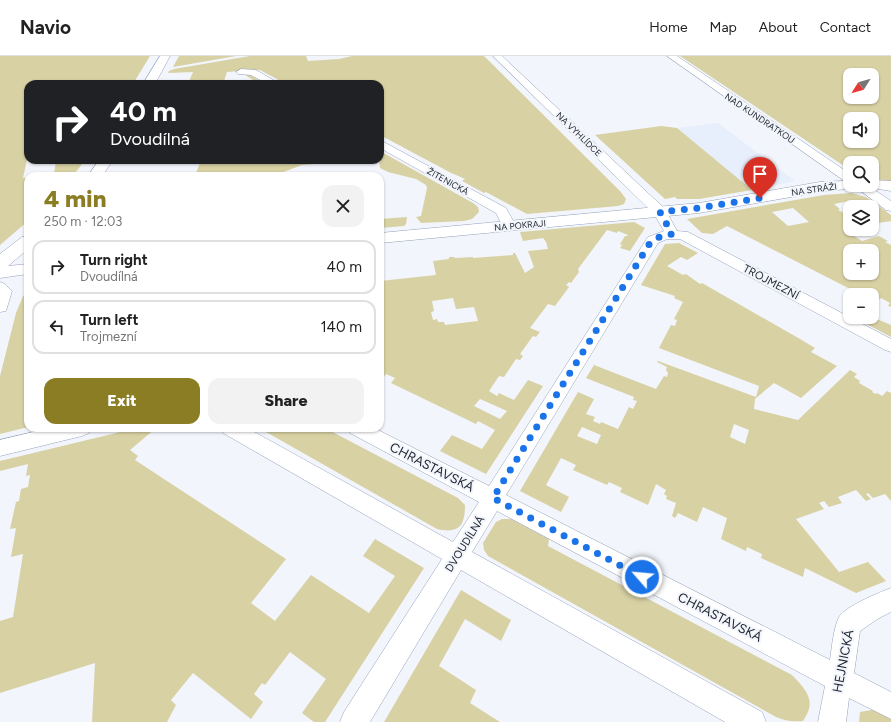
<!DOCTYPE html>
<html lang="en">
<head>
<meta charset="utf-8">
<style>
  :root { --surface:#fff; --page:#f2f2f2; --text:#222; --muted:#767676; --line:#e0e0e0; --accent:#8a7d23 }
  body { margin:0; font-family:Figtree,sans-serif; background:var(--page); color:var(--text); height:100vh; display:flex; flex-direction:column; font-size:15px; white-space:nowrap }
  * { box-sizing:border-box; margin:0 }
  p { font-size:13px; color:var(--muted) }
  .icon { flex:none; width:22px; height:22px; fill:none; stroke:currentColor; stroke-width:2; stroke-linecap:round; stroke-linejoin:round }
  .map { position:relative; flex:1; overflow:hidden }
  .details { position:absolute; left:24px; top:116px; width:360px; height:260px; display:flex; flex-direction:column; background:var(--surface); border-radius:12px; box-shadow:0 1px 3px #0004 }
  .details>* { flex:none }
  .guide { position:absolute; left:24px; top:24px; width:360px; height:84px; border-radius:12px; box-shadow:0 1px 3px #0004; background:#202124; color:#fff; overflow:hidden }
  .needle { width:26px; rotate:233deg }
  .controls { position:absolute; left:843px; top:12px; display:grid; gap:8px }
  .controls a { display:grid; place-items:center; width:36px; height:36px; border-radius:8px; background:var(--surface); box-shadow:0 1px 3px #0004; font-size:20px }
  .pin { position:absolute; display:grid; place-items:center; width:34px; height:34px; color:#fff; margin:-41px -17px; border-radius:50% 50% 50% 0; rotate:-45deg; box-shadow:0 0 4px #0007 }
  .pin .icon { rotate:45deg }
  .me { position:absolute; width:44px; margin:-22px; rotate:297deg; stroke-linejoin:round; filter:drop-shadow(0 0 3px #0008) }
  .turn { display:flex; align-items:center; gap:14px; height:84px; padding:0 20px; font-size:18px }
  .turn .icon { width:52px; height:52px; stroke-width:2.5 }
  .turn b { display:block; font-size:28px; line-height:34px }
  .round { display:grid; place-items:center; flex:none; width:42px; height:42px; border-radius:12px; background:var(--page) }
  .summary { display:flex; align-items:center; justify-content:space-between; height:68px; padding:0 20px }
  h1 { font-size:24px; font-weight:800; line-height:30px; color:var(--accent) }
  .primary-button { display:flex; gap:8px; margin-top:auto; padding:8px 20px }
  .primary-button a { flex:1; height:46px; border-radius:12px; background:var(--accent); color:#fff; font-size:16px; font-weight:800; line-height:46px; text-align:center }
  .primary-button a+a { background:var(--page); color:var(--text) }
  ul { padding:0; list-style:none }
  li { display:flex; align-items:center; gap:12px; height:54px; margin:0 8px 6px; padding:0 12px; border:2px solid var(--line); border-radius:12px }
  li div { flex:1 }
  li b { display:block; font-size:15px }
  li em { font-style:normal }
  header { display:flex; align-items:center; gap:24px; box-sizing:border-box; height:56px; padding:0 20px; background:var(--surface); border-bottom:1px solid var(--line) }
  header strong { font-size:19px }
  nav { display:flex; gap:22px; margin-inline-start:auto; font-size:14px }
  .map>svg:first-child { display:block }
  .built { fill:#e7eefc }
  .green { fill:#d8d1a4; fill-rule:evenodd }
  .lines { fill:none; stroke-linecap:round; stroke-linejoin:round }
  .street-casing { stroke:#95a2bc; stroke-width:1 }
  .secondary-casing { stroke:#95a2bc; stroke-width:1 }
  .street { fill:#fff; fill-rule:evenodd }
  .secondary { fill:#fff; fill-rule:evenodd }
  .route { stroke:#1a73e8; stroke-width:7; stroke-dasharray:0 12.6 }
  .labels { text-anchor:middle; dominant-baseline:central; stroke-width:4; stroke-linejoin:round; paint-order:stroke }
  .far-street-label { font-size:9px; fill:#1e232d; stroke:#f2f5fb }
  .street-label { font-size:11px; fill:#1e232d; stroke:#f2f5fb }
  .near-street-label { font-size:13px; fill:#1e232d; stroke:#f2f5fb }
</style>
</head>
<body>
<header>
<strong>Navio</strong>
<nav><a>Home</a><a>Map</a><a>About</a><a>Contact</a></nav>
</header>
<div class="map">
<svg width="891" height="666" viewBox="0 0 891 666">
  <rect width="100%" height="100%" fill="#f2f5fb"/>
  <!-- built -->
  <path class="built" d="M718,67L795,125L752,134L677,72Z"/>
  <!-- green -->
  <path class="green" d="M0,0H150L133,28H28V99L23,122H28V165L0,189Z
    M179,0H236L173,11Z
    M250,0H306L308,5L339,3L352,0H484L620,135L626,143L624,148L618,150L527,158L486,136L484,137L462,125L465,123L454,118H453L380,79V28H286L260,14H242L265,28H244V25L253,24L239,15L227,16L224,25H237L236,28H188L193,16L168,17L169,15L174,13Z
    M680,0H891V125L872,123V107H850V114ZM850,19H872V41H850ZM850,63H872V85H850Z
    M661,70L677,72L752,134L699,143H677L675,141L665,143L595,79Z
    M380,95L473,147L478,151L479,156L472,163L464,165L421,167L416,161L421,160L427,132L426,129L416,123L388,116L380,112L379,104Z
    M56,104H85L73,120H40L54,118Z
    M201,104H359L302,109L273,120H195Z
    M851,137L866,141L891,159V165L872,168V160L876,159L872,156V151H865L855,144L834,148L840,153L838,154L850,160V173H858L861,175L851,178L862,185L879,180L888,185L885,186L891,189V251L888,250L890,247L881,242L874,248L872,247V239H856L852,237L854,235L727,170L713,178L702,177L687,163L824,139ZM793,152L809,166L788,170L772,156ZM850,195H872V217H850Z
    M407,161L406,168L404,170L380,172V163Z
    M634,166L645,172L630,195L620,192L622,189L620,188L625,180H627L628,179L618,175L617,177L607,174L578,213L579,216L571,227L569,226L566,229L569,231L555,250L548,248L530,272L540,276L536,281L533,280L520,298L523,300L520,304L516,303L504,321L499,320L489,335L497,340L499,337L514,344L528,324L543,330L486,418L440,395L452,379L482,393L495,374L478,365L476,368L391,327L395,322L386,318L382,323L380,322V225L436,219L433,205L449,203V201H454L455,202L473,201V202L513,199V197H515L525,217L534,211L528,195L548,193L546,186L543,182L523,185L520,176ZM453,242L456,253L474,251L478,265L445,269L444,266H438L437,263L433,264L431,256L434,255L432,245ZM480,343L507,355L500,363L474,350Z
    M679,187L698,197L687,204L681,201L667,210L683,219L686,218L700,228L702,227L800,283L815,292L811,296L837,310L801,342L774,327L755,343L754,353L798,364L850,314L857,318L854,321L860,325L859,327L873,335L872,336L876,338L877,337L882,340L887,335L891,337V445L885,438L873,442L868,437L866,438L871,443L866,445L856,434L838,441L842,447L829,451L824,445L819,447L824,453L796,463L839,516L868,506L886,525L856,537L805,512L803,521L761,502L762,498L747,491L746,495L721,483L727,462L703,451L697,466L678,457L675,462L672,460L676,447L666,443L667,440L664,438L666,434L656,428L648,449L620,436L622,432L609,426L607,429L573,414L576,409L561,402L546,429L569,441L561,456L520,435L578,336L594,343L586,358L595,361L593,365L600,368L601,366L618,373L629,351L633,353L637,345L633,344L634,341L586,322L594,309L656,333L664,320L667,321L668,317L666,314L667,311L657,306L658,305L756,341L759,330L659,292L671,269L675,270L677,264L674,263L683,246L674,242L675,240L641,229L665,188ZM734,368L749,374L745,388L730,381ZM582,371L601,379L597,388L577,380Z
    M28,237V371L0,378V320L16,257L23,240Z
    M859,261H872L891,269V281L857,263Z
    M137,372H156L130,394L138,400L135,404L286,503L251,547L275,565L311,519L369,557L395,520L363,500L375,483L424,512L325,666H314L302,657L326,623L290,596L265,629L262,627L254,638L263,646L251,663L193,617L171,644L176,649L167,666H92L95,607L0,637V565L13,561L23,498L11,501L16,472L10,473L16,446L19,445L21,433L28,431L30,419L26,420L28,408L0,415V405Z
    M259,372H325L458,442L465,449C465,470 459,478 437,473Z
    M502,463H511L549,483L548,490L792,619C807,635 817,645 803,665C792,666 786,665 776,661L488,500L484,494L483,487L496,466Z
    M461,534L511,564L501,585L465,563L439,610L476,634L470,647L500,666H384Z
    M877,653L891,661V666H859L860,656Z"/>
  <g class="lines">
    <defs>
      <path id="street" d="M493,0H502L665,153L677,175L688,176L891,283V296L885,294L680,183H667L658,187L506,439L830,604C832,591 833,574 839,561C846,550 878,537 891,532V556L879,562L860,575L854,617L891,636V663L849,642L846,666H818L825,630L497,455L472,496L762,656L766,666H725L461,514L370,666H340L344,656L442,503L223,377L220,372H247L453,486L479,446L350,377L347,372H374L489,430L646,184L648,181L664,175L654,158Z
        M667,0H677L850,118V127L846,126Z
        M241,13L256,14L280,28H268L251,19L238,18L236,16Z
        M380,84L506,152L516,170L514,173H504L496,157L380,92Z
        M853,129H867L891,145V155L886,154Z
        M0,226L5,228L12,235L6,255L0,256Z
        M50,372H92L89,377L82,380L0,400V384Z"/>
      <path id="secondary" d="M160,0H170L155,28H143Z
        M99,104H113L102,120H88Z
        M872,124L891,125V135L867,131L865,129H872Z
        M850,125V129H857L855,132L820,136L699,157L380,187V177L699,147L820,126Z
        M28,180V193L8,210L28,208V218L0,222V198L22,181Z"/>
    </defs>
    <!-- street casing -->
    <use href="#street" class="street-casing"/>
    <!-- secondary casing -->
    <use href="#secondary" class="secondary-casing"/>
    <!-- street -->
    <use href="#street" class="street"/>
    <!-- secondary -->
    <use href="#secondary" class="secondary"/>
  </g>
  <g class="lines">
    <!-- route -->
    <path class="route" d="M642,521L493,442L650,187L661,180L672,178L660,156L699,152L760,142"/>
  </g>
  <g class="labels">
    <!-- far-street labels -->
    <g class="far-street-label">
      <text transform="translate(760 62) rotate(34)">NAD KUNDRATKOU</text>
      <text transform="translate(579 78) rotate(44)">NA VYHLÍDCE</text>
      <text transform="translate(448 125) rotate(29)">ŽITENICKÁ</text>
      <text transform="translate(814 133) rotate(-8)">NA STRÁŽI</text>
      <text transform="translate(520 169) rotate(-5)">NA POKRAJI</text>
    </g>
    <!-- street labels -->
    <g class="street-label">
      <text transform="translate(771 226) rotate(28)">TROJMEZNÍ</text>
      <text transform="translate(465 488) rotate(-58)">DVOUDÍLNÁ</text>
    </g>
    <!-- near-street labels -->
    <g class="near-street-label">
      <text transform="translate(432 411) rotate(27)">CHRASTAVSKÁ</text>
      <text transform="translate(720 561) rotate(27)">CHRASTAVSKÁ</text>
      <text transform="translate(843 605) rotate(-79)">HEJNICKÁ</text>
    </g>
  </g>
</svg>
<div class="controls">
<a><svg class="needle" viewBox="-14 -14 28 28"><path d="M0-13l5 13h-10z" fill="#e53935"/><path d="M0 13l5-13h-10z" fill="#767676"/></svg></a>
<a><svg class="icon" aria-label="sound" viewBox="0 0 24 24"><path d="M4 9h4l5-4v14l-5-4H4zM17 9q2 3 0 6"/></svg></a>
<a><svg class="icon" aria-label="search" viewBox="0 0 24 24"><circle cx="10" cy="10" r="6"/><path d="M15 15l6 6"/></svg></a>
<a><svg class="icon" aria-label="layers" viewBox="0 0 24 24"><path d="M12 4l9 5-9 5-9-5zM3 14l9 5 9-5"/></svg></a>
<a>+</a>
<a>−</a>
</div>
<div class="pin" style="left:760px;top:142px;background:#d93025"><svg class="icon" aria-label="arrive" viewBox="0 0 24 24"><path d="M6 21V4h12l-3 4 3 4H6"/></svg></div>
<svg class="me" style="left:642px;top:521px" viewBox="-20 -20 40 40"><circle r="17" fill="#1a73e8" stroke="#fff" stroke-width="3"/><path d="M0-11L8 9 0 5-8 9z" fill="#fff"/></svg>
<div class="guide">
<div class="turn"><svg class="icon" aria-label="right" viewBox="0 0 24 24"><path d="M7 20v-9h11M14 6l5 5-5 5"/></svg><div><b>40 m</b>Dvoudílná</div></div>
</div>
<section class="details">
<div class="summary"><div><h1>4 min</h1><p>250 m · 12:03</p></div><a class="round"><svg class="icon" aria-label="close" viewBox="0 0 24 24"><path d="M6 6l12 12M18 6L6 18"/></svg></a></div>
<ul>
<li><svg class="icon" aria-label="right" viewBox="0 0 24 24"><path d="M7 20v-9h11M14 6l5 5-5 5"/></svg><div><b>Turn right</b><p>Dvoudílná</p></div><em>40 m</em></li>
<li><svg class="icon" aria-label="left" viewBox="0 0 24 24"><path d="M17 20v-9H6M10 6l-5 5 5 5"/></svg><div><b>Turn left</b><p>Trojmezní</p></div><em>140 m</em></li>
</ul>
<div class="primary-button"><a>Exit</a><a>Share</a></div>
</section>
</div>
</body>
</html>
